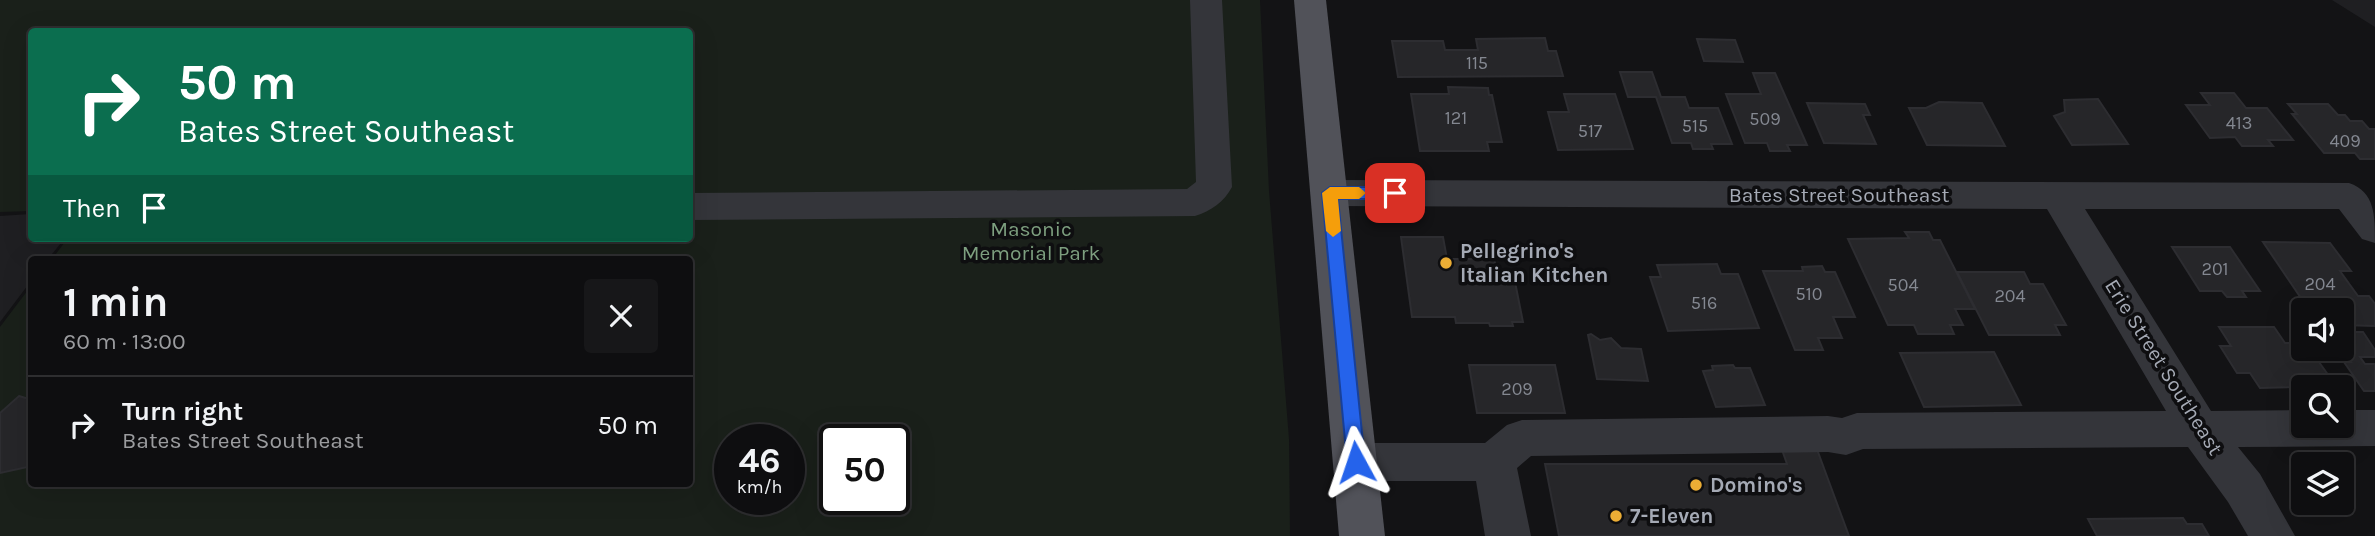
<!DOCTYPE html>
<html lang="en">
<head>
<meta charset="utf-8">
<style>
  :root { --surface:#0e0e10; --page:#171719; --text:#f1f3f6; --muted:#9b9c9f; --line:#2e2e30 }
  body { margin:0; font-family:Karla,sans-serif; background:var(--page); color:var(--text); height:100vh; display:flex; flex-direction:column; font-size:26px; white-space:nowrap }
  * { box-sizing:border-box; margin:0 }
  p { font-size:23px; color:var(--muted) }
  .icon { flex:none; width:38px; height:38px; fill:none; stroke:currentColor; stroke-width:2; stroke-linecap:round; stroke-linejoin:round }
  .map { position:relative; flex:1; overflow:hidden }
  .sheet { position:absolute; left:28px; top:256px; width:665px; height:231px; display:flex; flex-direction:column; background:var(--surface); border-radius:7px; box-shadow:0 7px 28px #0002,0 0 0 2px var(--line) }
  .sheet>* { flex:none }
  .guide { position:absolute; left:28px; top:28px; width:665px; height:214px; border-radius:7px; box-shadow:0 7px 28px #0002,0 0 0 2px var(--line); background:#0b6e4f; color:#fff; overflow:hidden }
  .tools { position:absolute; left:2291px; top:298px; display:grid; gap:14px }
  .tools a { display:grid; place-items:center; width:63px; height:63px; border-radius:7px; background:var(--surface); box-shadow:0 7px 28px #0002,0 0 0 2px var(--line); font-size:35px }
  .speed { position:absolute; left:714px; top:424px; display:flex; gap:14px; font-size:35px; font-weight:700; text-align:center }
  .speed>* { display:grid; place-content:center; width:91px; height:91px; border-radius:50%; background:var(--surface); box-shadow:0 7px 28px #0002,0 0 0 2px var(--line); line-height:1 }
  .speed small { font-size:18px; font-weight:400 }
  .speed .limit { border:4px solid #111; border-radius:10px; background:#fff; color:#111 }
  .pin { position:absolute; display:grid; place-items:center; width:60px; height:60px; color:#fff; margin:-30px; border-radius:14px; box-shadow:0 4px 10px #0006 }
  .me { position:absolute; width:77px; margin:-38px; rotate:355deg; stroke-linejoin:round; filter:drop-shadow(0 0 5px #0008) }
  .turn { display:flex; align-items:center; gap:24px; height:147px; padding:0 35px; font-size:32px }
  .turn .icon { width:91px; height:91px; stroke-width:2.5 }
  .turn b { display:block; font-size:49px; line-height:60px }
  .then { display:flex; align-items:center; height:66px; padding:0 35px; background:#0003; gap:14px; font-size:26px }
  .round { display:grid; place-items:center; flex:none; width:74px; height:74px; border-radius:7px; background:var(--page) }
  .headline { display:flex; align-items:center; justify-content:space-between; height:119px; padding:0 35px }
  h1 { font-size:42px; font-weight:700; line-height:52px }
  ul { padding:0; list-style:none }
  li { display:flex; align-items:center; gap:21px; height:98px; padding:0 35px; border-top:2px solid var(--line) }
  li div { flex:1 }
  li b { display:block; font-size:26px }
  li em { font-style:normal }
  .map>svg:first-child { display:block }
  .built { fill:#1f1f22 }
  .green { fill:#1a201a; fill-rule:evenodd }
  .building { fill:#262629; stroke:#2d2d31; stroke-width:2 }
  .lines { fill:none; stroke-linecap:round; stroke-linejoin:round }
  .minor { fill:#34353a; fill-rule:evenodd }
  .major { fill:#515259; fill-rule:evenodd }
  .route { fill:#2563eb; stroke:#184099; stroke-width:2 }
  .slow { fill:#f59e0b }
  .poi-dot { fill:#ebad35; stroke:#0e0e10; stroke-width:2.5 }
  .labels { text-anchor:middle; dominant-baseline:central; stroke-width:7; stroke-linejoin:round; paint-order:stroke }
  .number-label { font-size:18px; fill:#848891 }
  .street-label { font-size:21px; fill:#a5aab5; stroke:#0e0e10 }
  .park-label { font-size:21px; fill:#7d9f7f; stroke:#0e0e10 }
  .poi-label { font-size:21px; font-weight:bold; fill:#a5aab5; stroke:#0e0e10; text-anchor:start }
</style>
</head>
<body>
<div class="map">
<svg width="2375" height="536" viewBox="0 0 2375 536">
  <rect width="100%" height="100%" fill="#131315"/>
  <!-- built -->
  <path class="built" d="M2332,0H2375V27Z
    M31,214L32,238H65L48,259H32L31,281L0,322V216Z"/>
  <!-- green -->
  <path class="green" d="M0,0H1260L1269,191L1289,439L1290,536H0V327L31,286L32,483H690V259H52L68,238H690V32H32L31,211L0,212ZM730,439H789V499H730ZM835,439H894V499H835Z"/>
  <!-- building -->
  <path class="building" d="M1545,38L1548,51H1556L1563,76L1398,77L1392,41H1443L1445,50H1478L1476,39Z
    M1697,39L1735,40L1743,62L1704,61Z
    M1620,72H1652L1661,97H1685L1689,108H1718L1732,144H1711L1713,149H1693L1691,143H1672L1656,97H1628Z
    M1753,73H1775L1807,145H1787L1790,151H1770L1767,143H1745L1726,94H1761Z
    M1448,87L1488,88L1489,95H1492L1502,142H1487L1489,151H1420L1411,94H1449Z
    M2201,93H2234L2246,108H2267L2293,140H2268L2273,146H2242L2235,137L2210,138L2186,105H2210Z
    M1564,94H1615L1633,149L1558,150L1548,112H1569Z
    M2098,99L2128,144L2072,145L2054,116L2065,112L2064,100Z
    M1939,102L1982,103L2005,146L1927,145L1909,108H1926Z
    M1807,103L1865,104L1870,115H1863L1876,144L1824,143Z
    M2288,104H2328L2338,115H2345L2350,121H2362L2369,129H2375V159H2360L2355,153H2324L2292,114H2297Z
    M1905,232H1929L1933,240H1940L1975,309H1955L1963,325H1950L1954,334H1918L1914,325H1888L1848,239L1909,238Z
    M1401,237H1443L1447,259H1494L1498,277H1514L1523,322H1512L1513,326H1490L1489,323H1456L1455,317H1412Z
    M2263,242L2330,243L2351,271H2340L2358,296H2369L2375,304V326L2342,325V310H2309Z
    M2172,247H2230L2260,291H2242L2246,297H2227L2222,291H2200Z
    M1717,264L1721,274H1738L1759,328L1668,331L1650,277H1661L1657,265Z
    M1822,266L1825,272H1835L1855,317H1833L1842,338H1818L1823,350H1795L1763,271H1803L1802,267Z
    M1957,272H2024L2030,284H2043L2066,325H2055L2060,335H1989Z
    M2219,327H2274L2285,343H2303V348H2309L2336,386L2260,388L2250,373H2237L2220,346H2231Z
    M2342,332H2363L2375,350V357H2360L2365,364H2375V391H2364L2344,362H2351L2347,356H2326L2321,348H2342Z
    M1591,334L1600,340L1611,338L1621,348L1641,349L1648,381L1597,379L1588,335Z
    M1994,352L2021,405L1924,407L1900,353Z
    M1469,365H1555L1565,413H1477Z
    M1733,365L1735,368H1750L1765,405L1716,407L1703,371L1713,370L1712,366Z
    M19,396L32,400V466L0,473V413Z
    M1780,444H1815L1849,536H1559L1545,464H1787Z
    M2183,518L2187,524H2202L2209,536H2097L2088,519Z"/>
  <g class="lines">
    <!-- minor -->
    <path class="minor" d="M1190,0H1222L1232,187C1224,202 1211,211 1195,216L690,220V193L1187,189L1196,182Z
      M1330,180L2349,183C2375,192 2375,215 2375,243L2362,239L2339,209H2085L2211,411L2303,410V425H2342V410H2375V446L2238,447L2260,474L2295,536H2248L2228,502L2188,447L1863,449L1846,455L1828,452L1531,456L1517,468L1531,536H1485L1476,481H1356L1341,475L1334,462L1341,449L1356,443H1485L1507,425L1522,420L1828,416L1842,418L1857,413L2166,411L2047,209L1330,206L1317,202L1312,193L1317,184Z"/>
    <!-- major -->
    <path class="major" d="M1294,0H1326L1385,536H1339Z"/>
  </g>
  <!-- route -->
  <path class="route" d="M1330,187H1395L1402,193L1395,199H1338L1365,462L1362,467L1356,470L1349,467L1347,462L1322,193Z"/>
  <!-- slow -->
  <path class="slow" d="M1330,187H1359L1366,193L1359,199H1338L1341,231L1333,237L1326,231L1322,193Z"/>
  <!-- markers -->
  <g class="poi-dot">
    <circle cx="1446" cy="263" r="7"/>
    <circle cx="1696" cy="485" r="7"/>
    <circle cx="1616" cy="516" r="7"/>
  </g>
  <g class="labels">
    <!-- number labels -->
    <g class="number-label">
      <text x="1477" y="63">115</text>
      <text x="1456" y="118">121</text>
      <text x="1765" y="119">509</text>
      <text x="2239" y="123">413</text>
      <text x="1695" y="126">515</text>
      <text x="1590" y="131">517</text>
      <text x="2345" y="141">409</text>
      <text x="2215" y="269">201</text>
      <text x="2320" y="284">204</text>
      <text x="1903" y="285">504</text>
      <text x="1809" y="294">510</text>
      <text x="2010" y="296">204</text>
      <text x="1704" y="303">516</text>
      <text x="1517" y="389">209</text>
    </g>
    <!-- street labels -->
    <g class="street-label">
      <text x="1839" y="195">Bates Street Southeast</text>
      <text transform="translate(2164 367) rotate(58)">Erie Street Southeast</text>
    </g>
    <!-- park labels -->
    <g class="park-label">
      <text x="1031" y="229">Masonic<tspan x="1031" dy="24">Memorial Park</tspan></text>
    </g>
    <!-- poi labels -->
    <g class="poi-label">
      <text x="1460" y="251">Pellegrino's<tspan x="1460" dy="24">Italian Kitchen</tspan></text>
      <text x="1710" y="485">Domino's</text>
      <text x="1630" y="516">7-Eleven</text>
    </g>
  </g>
</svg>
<div class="tools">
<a><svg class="icon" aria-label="sound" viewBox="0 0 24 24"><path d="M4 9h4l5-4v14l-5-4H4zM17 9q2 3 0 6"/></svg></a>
<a><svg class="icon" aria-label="search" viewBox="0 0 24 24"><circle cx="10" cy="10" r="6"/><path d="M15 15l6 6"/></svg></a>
<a><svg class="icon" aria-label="layers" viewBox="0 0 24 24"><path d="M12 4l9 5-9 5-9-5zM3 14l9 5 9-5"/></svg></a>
</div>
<div class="speed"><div>46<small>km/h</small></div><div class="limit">50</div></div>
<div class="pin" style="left:1395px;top:193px;background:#d93025"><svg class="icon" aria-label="arrive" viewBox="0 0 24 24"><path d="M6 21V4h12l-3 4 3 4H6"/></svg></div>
<svg class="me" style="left:1356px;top:462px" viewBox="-20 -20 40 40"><path d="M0-17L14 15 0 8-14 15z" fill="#2563eb" stroke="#fff" stroke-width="4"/></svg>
<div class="guide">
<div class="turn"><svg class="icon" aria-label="right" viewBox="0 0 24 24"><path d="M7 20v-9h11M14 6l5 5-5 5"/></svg><div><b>50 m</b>Bates Street Southeast</div></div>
<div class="then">Then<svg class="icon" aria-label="arrive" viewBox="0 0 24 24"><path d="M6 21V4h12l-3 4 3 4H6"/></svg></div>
</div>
<section class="sheet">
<div class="headline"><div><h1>1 min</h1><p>60 m · 13:00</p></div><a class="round"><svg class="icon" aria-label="close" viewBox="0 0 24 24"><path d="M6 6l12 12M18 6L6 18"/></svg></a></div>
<ul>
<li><svg class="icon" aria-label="right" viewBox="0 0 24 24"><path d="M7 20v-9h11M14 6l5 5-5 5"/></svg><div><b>Turn right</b><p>Bates Street Southeast</p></div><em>50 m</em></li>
</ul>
</section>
</div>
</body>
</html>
